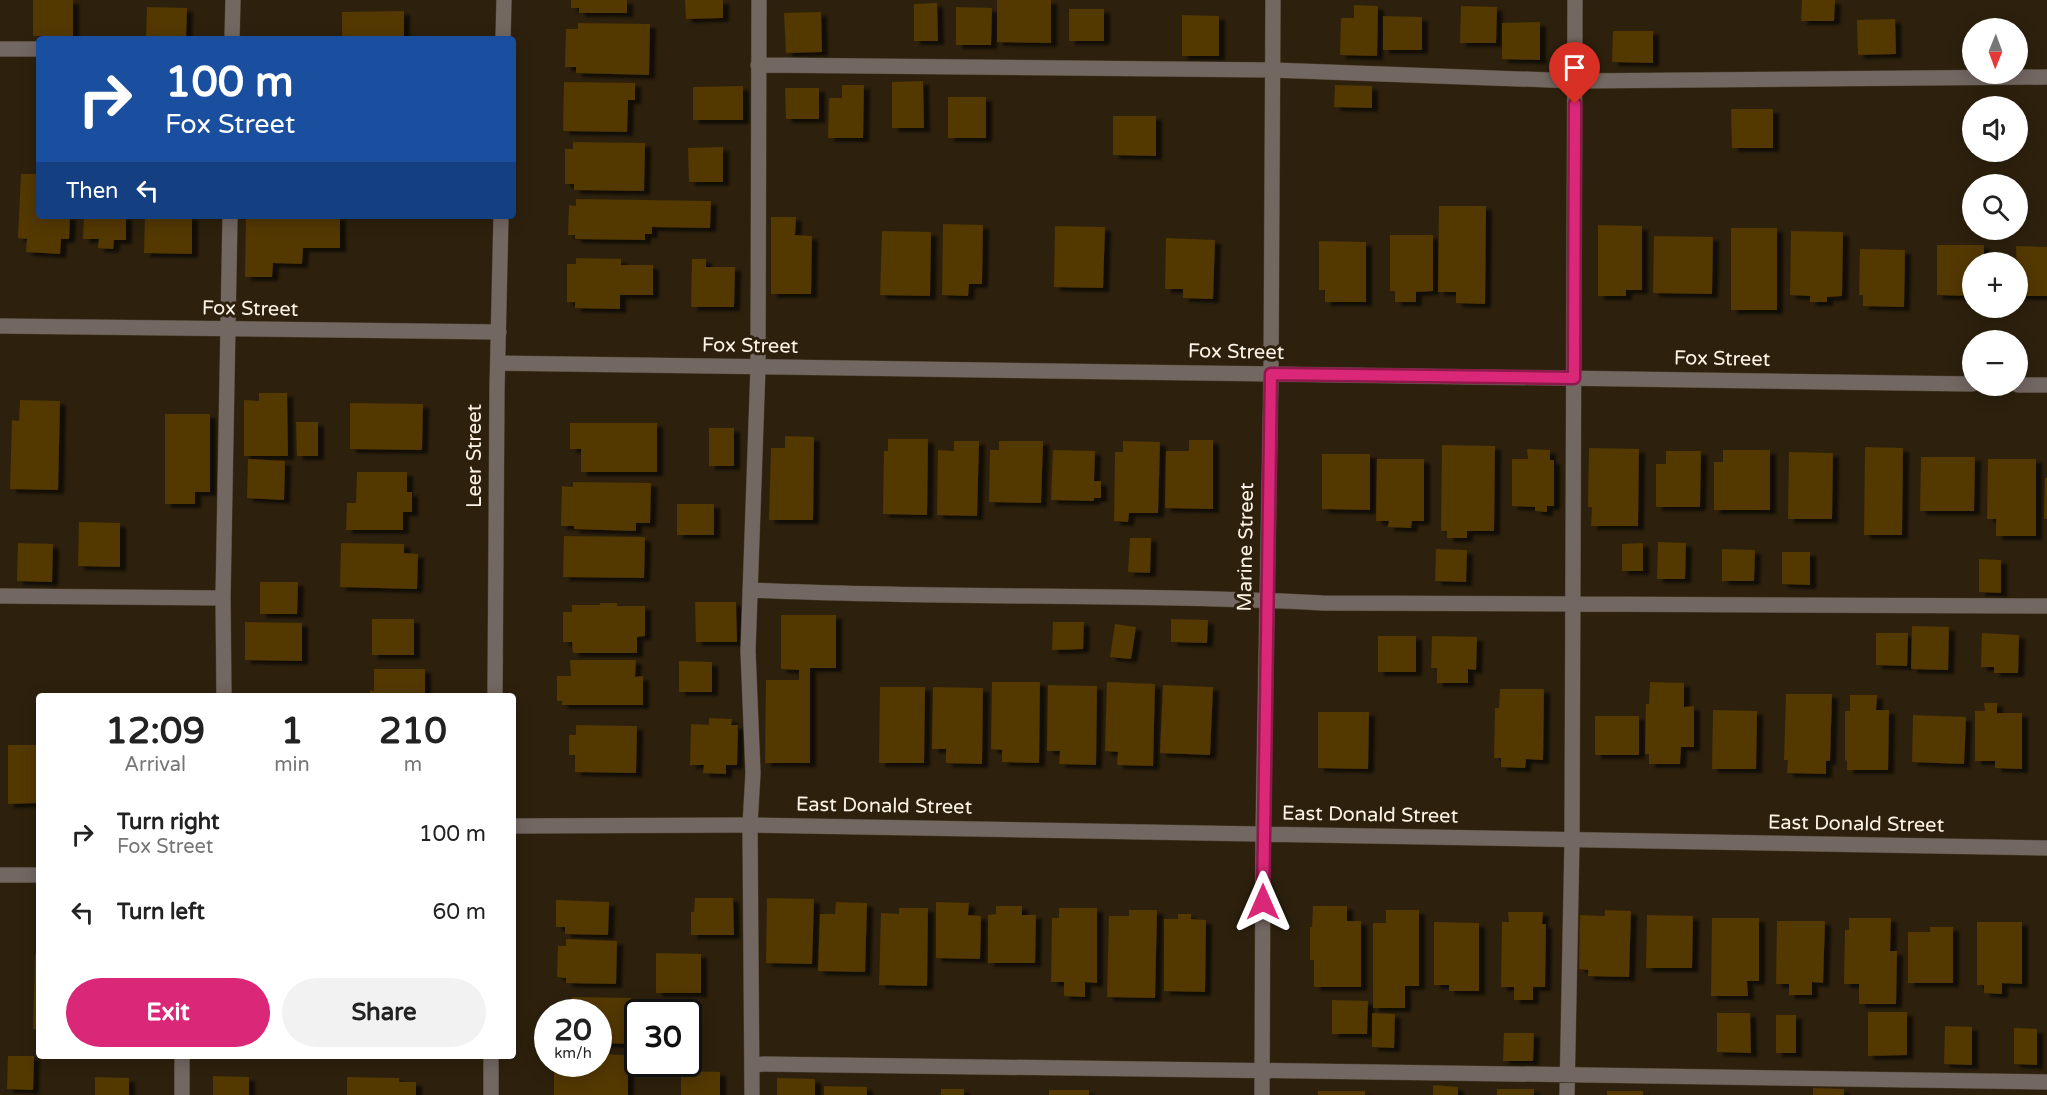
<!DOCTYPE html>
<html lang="en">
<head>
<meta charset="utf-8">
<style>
  :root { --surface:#fff; --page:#f2f2f2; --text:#222; --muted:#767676; --accent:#db2777 }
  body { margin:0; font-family:"Varela Round",sans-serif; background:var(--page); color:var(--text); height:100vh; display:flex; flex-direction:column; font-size:22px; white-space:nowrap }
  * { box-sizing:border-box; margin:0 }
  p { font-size:20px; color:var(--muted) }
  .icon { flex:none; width:33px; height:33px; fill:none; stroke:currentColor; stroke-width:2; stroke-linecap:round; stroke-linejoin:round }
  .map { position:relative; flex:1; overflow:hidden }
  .details { position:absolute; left:36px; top:693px; width:480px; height:366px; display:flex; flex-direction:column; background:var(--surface); border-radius:6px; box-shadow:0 3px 15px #0003 }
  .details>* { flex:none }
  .hud { position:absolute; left:36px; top:36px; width:480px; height:183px; border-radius:6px; box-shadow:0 3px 15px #0003; background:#1a4fa0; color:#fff; overflow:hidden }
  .needle { width:39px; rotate:181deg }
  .fabs { position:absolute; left:1962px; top:18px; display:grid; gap:12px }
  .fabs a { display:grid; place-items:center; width:66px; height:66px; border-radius:50%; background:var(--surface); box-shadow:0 3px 15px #0003; font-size:30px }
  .speed { position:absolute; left:534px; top:999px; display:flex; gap:12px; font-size:30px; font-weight:700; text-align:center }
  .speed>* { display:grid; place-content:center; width:78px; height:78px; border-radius:50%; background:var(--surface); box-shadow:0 3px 15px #0003; line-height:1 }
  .speed small { font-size:15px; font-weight:400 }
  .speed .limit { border:3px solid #111; border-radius:9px; background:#fff; color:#111 }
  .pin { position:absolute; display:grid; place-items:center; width:51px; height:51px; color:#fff; margin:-62px -26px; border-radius:50% 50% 50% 0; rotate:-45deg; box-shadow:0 0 6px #0007 }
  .pin .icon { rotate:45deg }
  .me { position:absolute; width:66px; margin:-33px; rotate:0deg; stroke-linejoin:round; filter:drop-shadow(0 0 4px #0008) }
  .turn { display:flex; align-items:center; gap:21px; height:126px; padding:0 30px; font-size:27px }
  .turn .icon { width:78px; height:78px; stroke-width:2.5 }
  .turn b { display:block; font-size:42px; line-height:51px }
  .then { display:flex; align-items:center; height:57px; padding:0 30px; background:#0003; gap:12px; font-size:22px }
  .eta { display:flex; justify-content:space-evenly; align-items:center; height:102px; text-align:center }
  .eta b { font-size:36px; font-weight:700; line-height:42px }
  .action { display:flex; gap:12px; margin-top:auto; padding:12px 30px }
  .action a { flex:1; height:69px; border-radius:36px; background:var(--accent); color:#fff; font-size:24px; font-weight:700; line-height:69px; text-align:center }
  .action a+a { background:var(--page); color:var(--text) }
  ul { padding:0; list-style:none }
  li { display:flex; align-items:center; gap:18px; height:78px; padding:0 30px }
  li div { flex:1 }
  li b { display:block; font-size:22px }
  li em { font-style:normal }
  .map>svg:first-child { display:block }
  .building { fill:#523700; filter:url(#shadow) }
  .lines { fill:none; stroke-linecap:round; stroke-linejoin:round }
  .service-casing { stroke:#4a3e2b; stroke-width:16 }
  .minor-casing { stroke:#4a3e2b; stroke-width:16 }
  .service { stroke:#736762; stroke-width:15 }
  .minor { stroke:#736762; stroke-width:15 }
  .route-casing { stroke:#8e194d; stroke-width:15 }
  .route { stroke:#db2777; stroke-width:10 }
  .labels { text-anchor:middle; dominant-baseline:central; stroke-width:6; stroke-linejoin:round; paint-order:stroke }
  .street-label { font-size:20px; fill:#fbf3e6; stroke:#2d210d }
</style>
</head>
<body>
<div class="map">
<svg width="2047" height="1095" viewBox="0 0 2047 1095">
  <defs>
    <filter id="shadow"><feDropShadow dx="6" dy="4" stdDeviation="1.5" flood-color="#0009"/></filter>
  </defs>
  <rect width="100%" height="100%" fill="#2d210d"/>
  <!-- building -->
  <path class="building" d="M33,0H73V36H33Z
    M571,0H627V13H579V8H571Z
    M685,0H723V18L686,19Z
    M997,0H1051V43L997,42Z
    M1802,0H1835L1834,21H1801Z
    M937,3L938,41H914V4Z
    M1354,5L1378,6L1377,56L1340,55L1341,18H1354Z
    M1461,6L1497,7L1496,43H1460Z
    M147,7L187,8L186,39H146Z
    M956,7L992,8L991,45H956Z
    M1069,9H1104V41H1069Z
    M404,11V39H342V12Z
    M821,12L822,52L786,53L784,13Z
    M1182,15L1219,16V56H1182Z
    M1383,16L1422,17V50H1383Z
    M1895,19L1896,54L1858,55L1857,20Z
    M1540,22V60L1502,59V23Z
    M578,23L650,24L649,75L576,73V67H565L566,29H578Z
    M1613,31H1653V63L1612,62Z
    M923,81L924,128H892V82Z
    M564,82L635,83V100H628L627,132L563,131Z
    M842,85H864L863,138H828L829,98H842Z
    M1335,85L1372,86V108L1334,107Z
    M743,86V120H693V87Z
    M785,88H819V119H786Z
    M948,97H986V138H948Z
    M1731,109H1773V148H1732Z
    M1113,116H1156V156L1113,155Z
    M573,142L645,143L644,191L574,190V184H565V149H573Z
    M723,147V182H689L688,148Z
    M21,174H39V216H70L69,239H61L60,254L26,252L27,239L18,238Z
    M576,199L711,201L710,228L652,227V234H645V240L575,239V235H568L569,205L576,206Z
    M1439,206H1486L1485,304L1456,303V292H1438Z
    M84,216H126V240H114L113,249L98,248L99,239H83Z
    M145,216H192V254L144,253Z
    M246,216H340V248H303L302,264L273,263L272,277H245Z
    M771,217H796L795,235L812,236L811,294H771Z
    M943,224L983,225L982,284H969L968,296L942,295Z
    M1598,225L1642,226V290H1626V296H1598Z
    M1055,226L1105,227L1103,288L1054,287Z
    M1731,228H1777V310H1731Z
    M882,231L931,232L930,296L880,295Z
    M1791,231L1843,232L1842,296L1827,297V302H1810V296L1790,295Z
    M1390,235H1433V291L1416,292V302H1395V291H1390Z
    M1654,236L1713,237L1712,294L1653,293Z
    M1166,238L1215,240L1213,299L1183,298V289H1165Z
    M1319,241L1366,242V302H1325V290H1319Z
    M1937,245H1984V262H1972V296L1937,295Z
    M2016,246L2047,247V296H2018Z
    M1860,249L1905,250L1904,307L1863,306V295H1859Z
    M576,258L621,259V265H653V295H620V309L575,308V302H567V264H576Z
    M692,259H706V267H735L734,307H691Z
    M259,393H287L288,456H244V400L259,401Z
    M20,400L60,401L58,490L10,489L12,420L19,421Z
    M350,403L423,404L422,450L350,449Z
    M165,414H210V492H195V504H165Z
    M296,422H318V456H297Z
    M570,423H657V472H581V449H570Z
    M709,428H734V466H709Z
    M785,436L814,437L813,520H769L771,448H785Z
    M888,439H928L927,515L883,514L884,451H888Z
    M1189,440H1213V509L1165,508L1166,451H1189Z
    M954,441H979L977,516L937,515L938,450L954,451Z
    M999,441H1043L1041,503L989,502L990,450H999Z
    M1123,441L1160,442L1158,513H1129L1128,522L1114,521L1115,452H1123Z
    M1442,445L1495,446L1494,531H1467V538H1447V531H1441Z
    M1865,447L1903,448L1902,535H1864Z
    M1589,448L1639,449L1638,526H1591L1592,507H1588Z
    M1527,449L1550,450V460H1554V506H1547V512L1535,511V507L1512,506V459H1528Z
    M1053,450L1095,451L1094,481H1101V498H1094V501L1051,500Z
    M1723,450H1770V510H1714V462H1723Z
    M1666,451H1701L1700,507H1656V464H1666Z
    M1789,452L1833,453L1832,519H1788Z
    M1322,454H1370V510L1322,509Z
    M1921,457H1975L1974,511H1920Z
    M248,459L285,461L284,500L247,498Z
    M1377,459H1424V521H1412L1411,528L1388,527L1389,521H1376Z
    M1988,459H2036V536H1996V519H1987Z
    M357,472H407V492H412V512H403V530H346L347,503H356Z
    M2045,478H2047V519H2044Z
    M573,482L651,483L650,523H636V531L574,529V526H561L562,486L573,487Z
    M677,504H714V535H677Z
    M79,522L120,523V567L78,566Z
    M564,536L645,537L644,578L563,577Z
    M1130,538H1151L1150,573L1128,572Z
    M1658,542L1686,543L1685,579H1657Z
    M18,543L53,544L52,582L17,581Z
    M341,543L404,544V553L418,554L417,589L340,587Z
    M1643,543V571H1622V544Z
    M1436,549L1467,550L1466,582L1435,581Z
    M1722,549L1755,550L1754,581H1722Z
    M1782,552H1810V585L1782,584Z
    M1979,559L2001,560V593L1979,592Z
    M260,582H298L297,614H260Z
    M695,602H736L737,642H696Z
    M600,603H617V606H645V636L637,637V653H573L572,642H563V612H572V605H600Z
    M781,615H836V668H810V763H765L766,680H799V670L781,669Z
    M372,619H414V655H372Z
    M1171,619L1208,620L1207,643L1171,642Z
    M245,622L302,623V661L245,660Z
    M1053,622H1084L1083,649L1052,650Z
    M1115,624L1136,627L1131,659L1110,657Z
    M1912,626L1949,627L1948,670L1911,669Z
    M1876,633H1908L1907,666L1876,665Z
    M1982,633L2019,635L2018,673H1994V667H1981Z
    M1378,636H1416V672H1378Z
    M1432,636L1477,637L1476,670L1468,669V683H1437V668H1431Z
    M570,660H636L635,677L643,676V705H562V701H557V676H571Z
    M679,661L712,662V692H679Z
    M374,669H425V694L370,696V690L374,691Z
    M992,682H1040L1039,763L1002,762V750L991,749Z
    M1107,682L1155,684L1153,766L1117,765L1118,752L1105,751Z
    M1650,682L1684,683V707L1694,706V747H1681L1680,764H1649V754H1645L1646,704H1649Z
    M1048,685L1097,686L1096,765L1059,764L1060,751H1047Z
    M1163,685L1213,687L1210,755L1160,753Z
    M880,687H925L924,763H879Z
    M933,687L983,688L982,764L946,763V749H932Z
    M1500,689H1544L1543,760L1526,759L1525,768L1501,767V758H1494L1495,708H1499Z
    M1786,694H1832L1830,761H1826V774L1787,773L1788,760H1784Z
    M1850,695H1877L1876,710H1889L1888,770H1847V761L1845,760V711H1850Z
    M1984,703H1997V713H2022V769L1995,768V761H1975V711H1985Z
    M1713,710L1757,711L1756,769H1712Z
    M1318,712H1369L1368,769L1318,768Z
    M1913,715L1966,717L1964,764L1912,762Z
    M1595,716H1639V755H1595Z
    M709,718L732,719L731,725H738L737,765H726V774L703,773L704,765H690L691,724L709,725Z
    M576,725L637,726L636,773L575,772V755H569V735H576Z
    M8,745H39V803L8,804Z
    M695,898H733L734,935H691V912H694Z
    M767,898L814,899L812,964L766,963Z
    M556,900L609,902L608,935L565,934V927H556Z
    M836,902L867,903L865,972L818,971L820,914H835Z
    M936,902L969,903L968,915L981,916L980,959L936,958Z
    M996,906H1022V915H1036L1035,963H988V915L996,914Z
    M1313,906H1347V921H1361V987H1314V960H1310V927H1312Z
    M899,908H928L927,986L879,985L881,913L899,914Z
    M1059,908H1097V983L1085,982V997L1064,996V982H1051L1052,918H1059Z
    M1129,910H1157L1155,998L1107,997L1109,916H1129Z
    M1386,910H1419V986H1405V1008H1373V923H1386Z
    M1605,910L1631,911L1629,977L1588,976V970L1579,969L1580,915L1605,916Z
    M1508,912H1543L1542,924H1546L1545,987H1533V1000H1514V987H1501L1502,922H1509Z
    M1178,914H1191V919L1206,920L1205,992L1164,991V919H1178Z
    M1647,915L1693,916L1692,968H1646Z
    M1712,918H1759V981H1747L1748,996H1711Z
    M1849,918H1891L1890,951H1897L1896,1004H1859V984H1844L1845,930H1849Z
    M1777,921H1825L1823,983L1812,982V995H1789V984H1776Z
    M1434,922L1479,923V991H1449V985H1434Z
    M1977,922H2022V984L2002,983V994L1984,993V985H1977Z
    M1930,927H1953V983H1908V932H1930Z
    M566,939L617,941L616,984L566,983V978L557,977L558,946H566Z
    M656,953L701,954V993H656Z
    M35,954L39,955V1029H33Z
    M572,997L631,998V1044L598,1043V1012H556V1003H572Z
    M1332,1000L1368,1001L1367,1034H1332Z
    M1868,1012H1907V1055L1868,1056Z
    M1372,1013L1395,1014L1394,1048L1372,1047Z
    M1717,1013H1750L1751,1053L1717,1052Z
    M1776,1015H1796V1053H1776Z
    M1945,1026L1972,1027V1065L1944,1064Z
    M2014,1028L2037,1029V1065L2014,1064Z
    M1504,1033H1534L1533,1061H1503Z
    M598,1054L628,1055V1095H554V1064H598Z
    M8,1056H34L33,1090L7,1089Z
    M681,1071L720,1072V1095H681Z
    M213,1076L249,1077V1095H213Z
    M95,1077L129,1078V1095H95Z
    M347,1077L399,1078V1082H416V1095H347Z
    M777,1078L815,1079V1095H777Z
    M1433,1085L1458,1087V1095H1433Z
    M824,1086L867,1087V1095H824Z
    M1813,1088L1844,1089V1095H1813Z
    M941,1089H964V1095H941Z
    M1497,1089H1534V1095H1497Z
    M1049,1090H1089V1095H1049Z
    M1318,1091H1365V1095H1318Z
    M1607,1091H1643V1095H1607Z"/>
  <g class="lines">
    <defs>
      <path id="service" d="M232,39L233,0
        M0,49H39
        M758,65L1272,70L1576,81L2047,77
        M750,590C941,599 1132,593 1323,603L2047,606
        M0,596L223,598
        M224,696L223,598L230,216
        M753,1064C1184,1068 1616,1076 2047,1082
        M182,1095V1056
        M752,1095L750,825L753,773L748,651L758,367L759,0
        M1567,1095L1572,841L1575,0"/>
      <path id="minor" d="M503,39L504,0
        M0,326L499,332
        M498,363L1972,384
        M2018,385H2047
        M495,696L497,389L501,216
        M513,826L750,825L2047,848
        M0,875H39
        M491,1095V1056
        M1262,1095L1263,833L1271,374L1273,0"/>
    </defs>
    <!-- service casing -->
    <use href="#service" class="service-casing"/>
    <!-- minor casing -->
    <use href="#minor" class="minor-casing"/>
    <!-- service -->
    <use href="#service" class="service"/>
    <!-- minor -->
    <use href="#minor" class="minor"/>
  </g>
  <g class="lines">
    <defs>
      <path id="route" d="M1263,902L1271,374L1574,378L1575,104"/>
    </defs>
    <!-- route casing -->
    <use href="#route" class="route-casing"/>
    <!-- route -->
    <use href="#route" class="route"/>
  </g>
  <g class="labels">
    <!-- street labels -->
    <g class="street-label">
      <text transform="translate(250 309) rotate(1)">Fox Street</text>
      <text transform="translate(750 346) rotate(1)">Fox Street</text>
      <text transform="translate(1236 352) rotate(1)">Fox Street</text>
      <text transform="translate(1722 359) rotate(1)">Fox Street</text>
      <text transform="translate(475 456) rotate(-90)">Leer Street</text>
      <text transform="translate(1246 547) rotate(-89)">Marine Street</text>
      <text transform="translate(884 806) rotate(1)">East Donald Street</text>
      <text transform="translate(1370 815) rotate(1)">East Donald Street</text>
      <text transform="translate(1856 824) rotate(1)">East Donald Street</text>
    </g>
  </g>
</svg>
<div class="fabs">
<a><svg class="needle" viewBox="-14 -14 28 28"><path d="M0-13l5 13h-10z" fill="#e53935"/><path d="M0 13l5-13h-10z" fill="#767676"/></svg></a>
<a><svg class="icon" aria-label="sound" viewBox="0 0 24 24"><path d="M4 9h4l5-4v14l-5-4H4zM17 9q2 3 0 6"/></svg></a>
<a><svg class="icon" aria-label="search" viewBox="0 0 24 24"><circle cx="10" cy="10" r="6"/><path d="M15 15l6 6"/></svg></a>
<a>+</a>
<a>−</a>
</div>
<div class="speed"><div>20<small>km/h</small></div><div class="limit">30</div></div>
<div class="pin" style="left:1575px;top:104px;background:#d93025"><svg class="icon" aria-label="arrive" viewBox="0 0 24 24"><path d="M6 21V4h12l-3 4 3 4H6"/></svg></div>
<svg class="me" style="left:1263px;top:902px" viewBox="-20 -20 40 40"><path d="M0-17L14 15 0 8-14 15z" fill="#db2777" stroke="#fff" stroke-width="4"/></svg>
<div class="hud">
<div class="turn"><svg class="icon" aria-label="right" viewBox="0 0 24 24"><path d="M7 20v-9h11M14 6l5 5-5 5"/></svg><div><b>100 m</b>Fox Street</div></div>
<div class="then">Then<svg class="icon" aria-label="left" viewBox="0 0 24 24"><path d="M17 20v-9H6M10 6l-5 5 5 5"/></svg></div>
</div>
<section class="details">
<div class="eta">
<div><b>12:09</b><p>Arrival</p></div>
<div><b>1</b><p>min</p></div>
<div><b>210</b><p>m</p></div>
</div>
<ul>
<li><svg class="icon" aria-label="right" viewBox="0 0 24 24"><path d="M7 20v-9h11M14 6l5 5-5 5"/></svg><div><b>Turn right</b><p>Fox Street</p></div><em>100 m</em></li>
<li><svg class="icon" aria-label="left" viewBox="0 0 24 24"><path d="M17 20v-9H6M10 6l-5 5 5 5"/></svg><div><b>Turn left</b></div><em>60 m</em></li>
</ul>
<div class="action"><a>Exit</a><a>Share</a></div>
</section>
</div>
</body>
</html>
